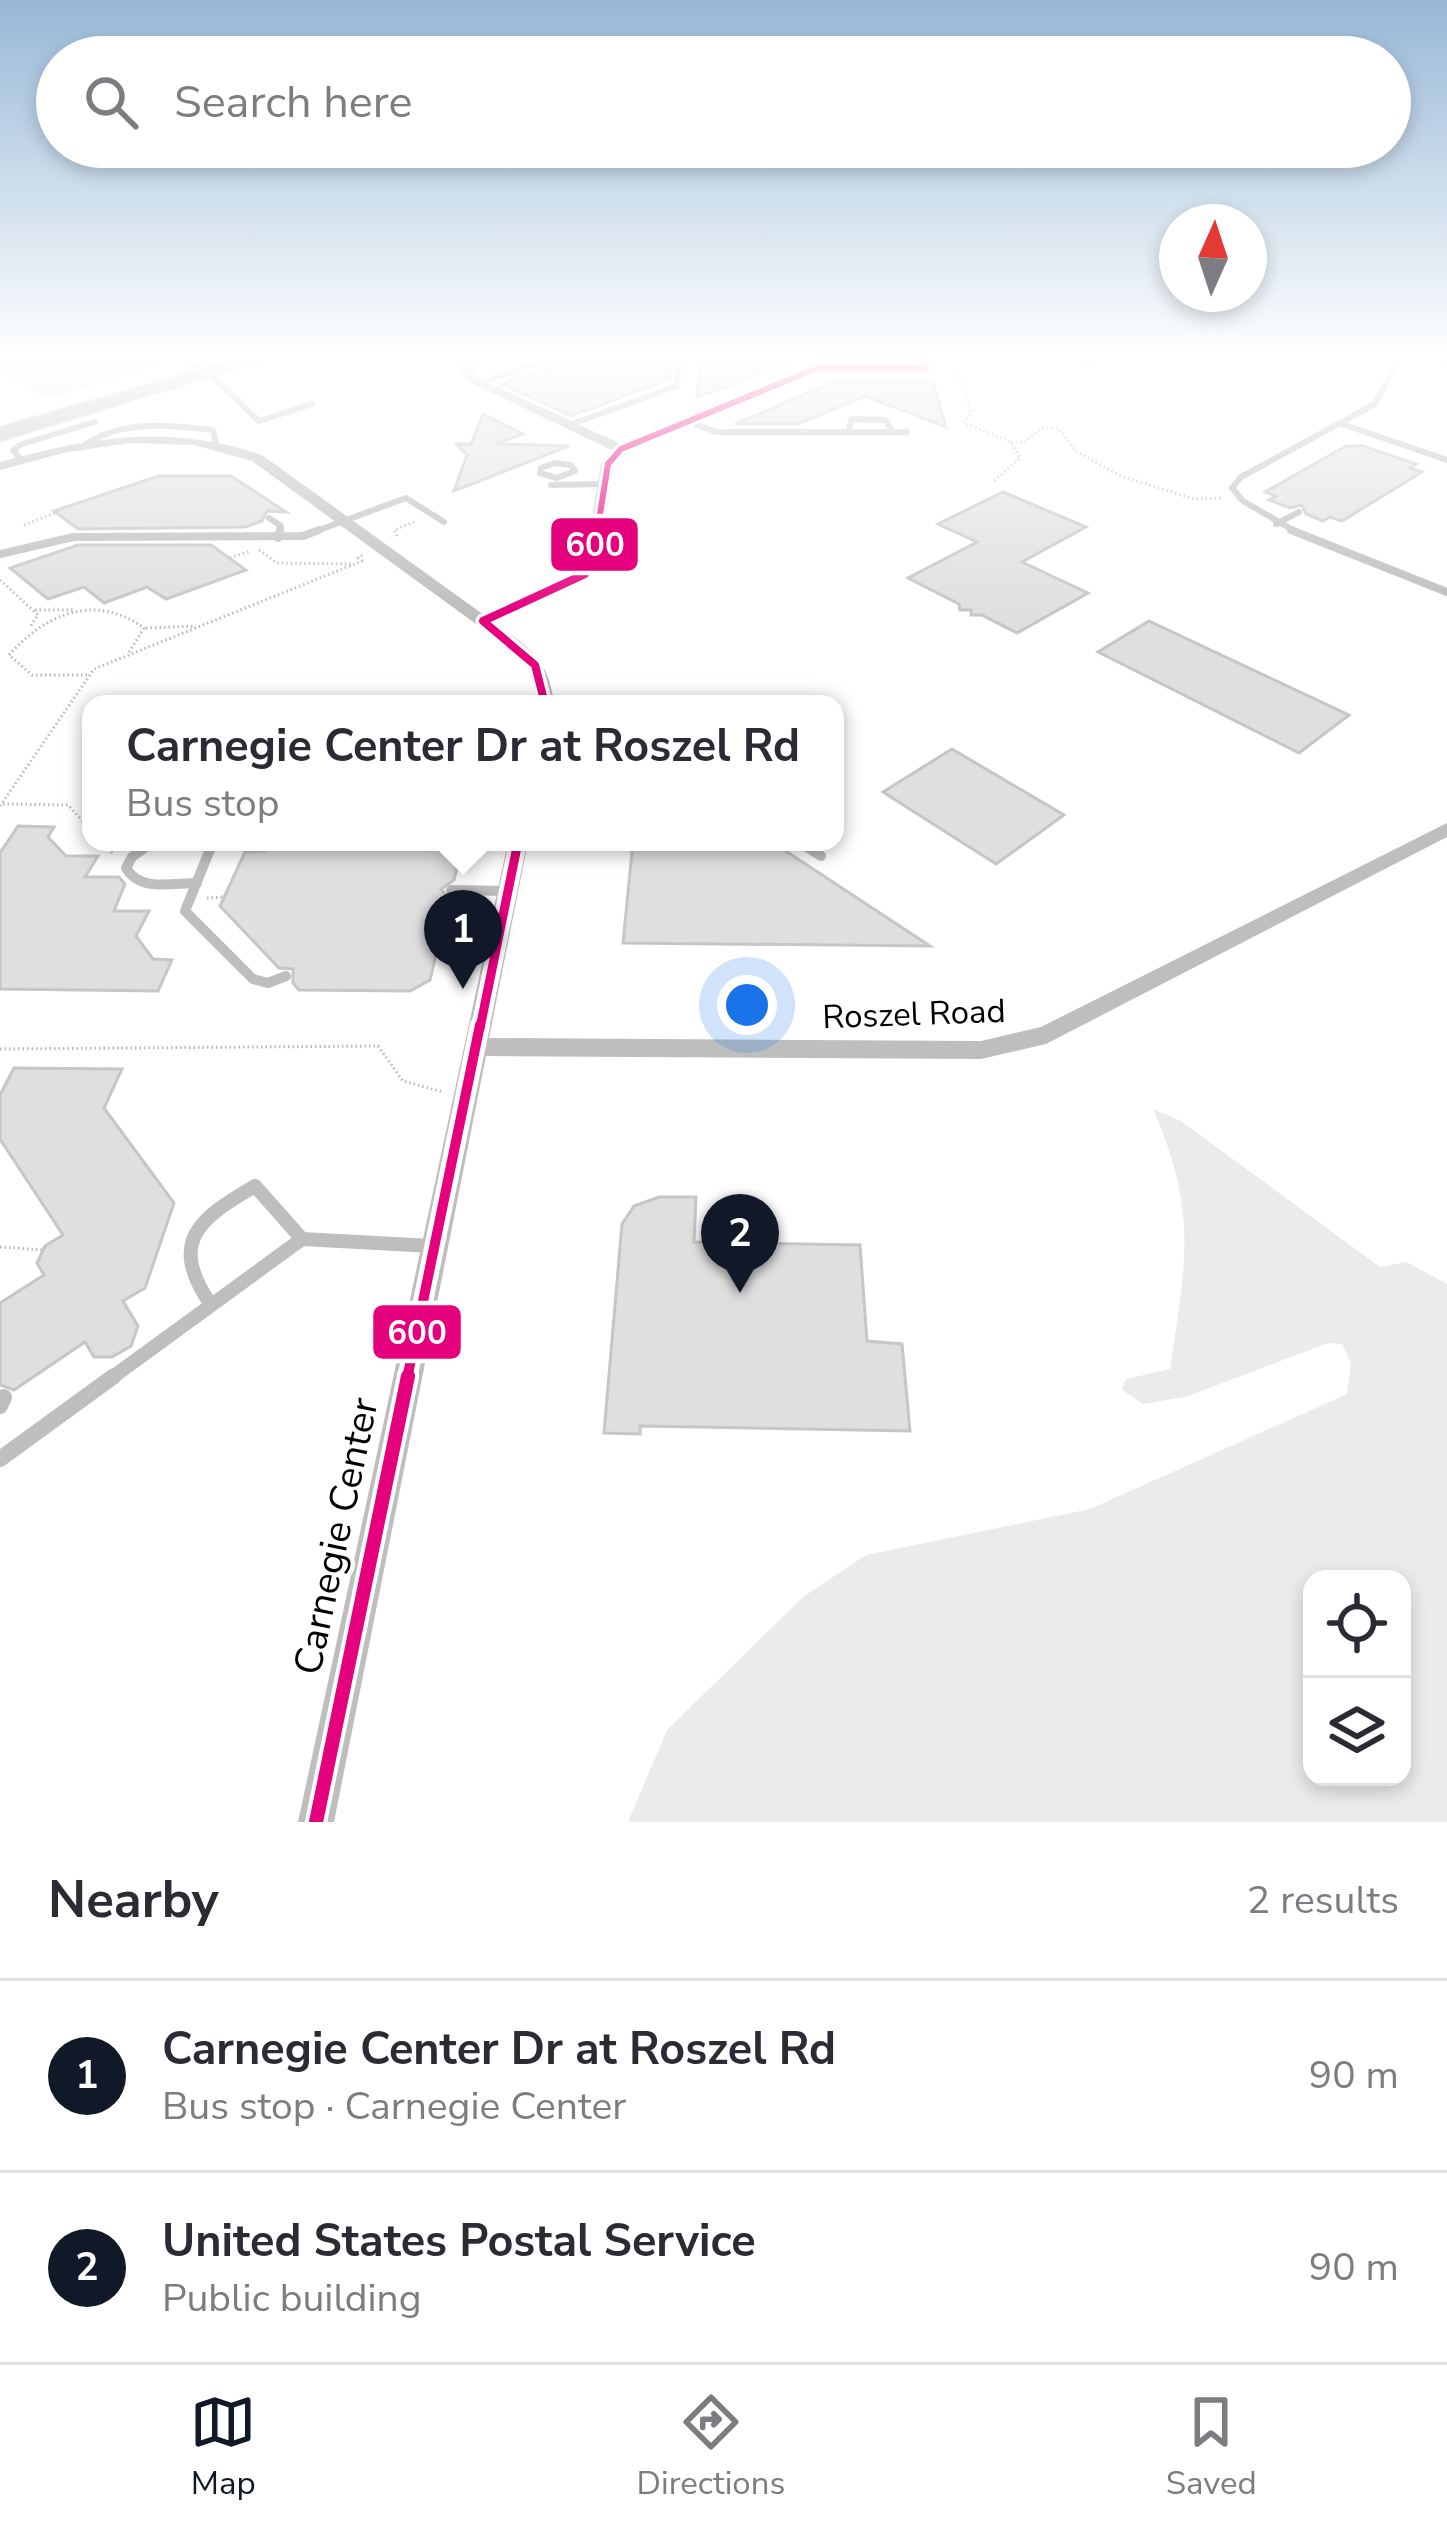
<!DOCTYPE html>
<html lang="en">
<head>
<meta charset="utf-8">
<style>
	body { margin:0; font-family:"Nunito Sans",sans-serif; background:#f2f2f3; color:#2b2b33 }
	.controls { position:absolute; right:36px; bottom:36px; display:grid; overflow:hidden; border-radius:24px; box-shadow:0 6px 18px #0003 }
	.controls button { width:108px; height:108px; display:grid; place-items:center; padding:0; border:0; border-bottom:3px solid #e1e1e2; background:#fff; color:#2b2b33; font:60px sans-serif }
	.compass { position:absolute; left:1159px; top:204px; width:108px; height:108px; border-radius:50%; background:#fff; box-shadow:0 6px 18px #0003; rotate:3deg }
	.you { position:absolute; left:747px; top:1005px; width:42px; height:42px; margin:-30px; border:9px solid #fff; border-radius:50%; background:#1a73e8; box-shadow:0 0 0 18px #1a73e833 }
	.badge { display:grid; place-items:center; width:78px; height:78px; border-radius:50%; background:#111827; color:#fff; font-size:39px; font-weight:700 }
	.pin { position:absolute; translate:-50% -99px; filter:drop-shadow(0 3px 6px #0008) }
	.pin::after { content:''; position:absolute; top:63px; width:42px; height:36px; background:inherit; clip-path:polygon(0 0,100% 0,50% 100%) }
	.popup { position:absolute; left:82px; top:695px; width:762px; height:156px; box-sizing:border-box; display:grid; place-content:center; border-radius:24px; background:#fff; filter:drop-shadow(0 3px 9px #0005); font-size:39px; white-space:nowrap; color:#7c7c81 }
	.popup b { font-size:45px; color:#2b2b33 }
	.popup::after { content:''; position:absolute; left:50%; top:100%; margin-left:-24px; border:24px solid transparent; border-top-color:#fff }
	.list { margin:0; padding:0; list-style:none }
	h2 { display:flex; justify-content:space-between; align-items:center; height:156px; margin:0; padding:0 48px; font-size:51px }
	h2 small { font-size:39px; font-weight:400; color:#7c7c81 }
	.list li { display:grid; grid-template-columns:78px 1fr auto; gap:36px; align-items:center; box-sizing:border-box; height:192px; padding:0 48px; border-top:3px solid #e1e1e2 }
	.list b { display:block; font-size:45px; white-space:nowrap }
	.list p { margin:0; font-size:39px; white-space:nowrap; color:#7c7c81 }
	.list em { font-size:39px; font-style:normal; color:#7c7c81 }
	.icon { flex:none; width:66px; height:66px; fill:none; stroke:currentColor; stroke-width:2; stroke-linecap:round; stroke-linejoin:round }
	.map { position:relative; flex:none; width:1447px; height:1822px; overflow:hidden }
	.search { position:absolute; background:#fff; box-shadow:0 6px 18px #0003; left:36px; right:36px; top:36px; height:132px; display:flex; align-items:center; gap:30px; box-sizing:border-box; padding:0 42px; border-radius:66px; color:#7c7c81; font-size:45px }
	.sheet { height:540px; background:#fff }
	nav { display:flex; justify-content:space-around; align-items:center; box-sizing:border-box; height:168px; border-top:3px solid #e1e1e2; background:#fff; font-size:33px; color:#7c7c81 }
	nav a { display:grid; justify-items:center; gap:6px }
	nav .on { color:#111827 }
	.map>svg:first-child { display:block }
</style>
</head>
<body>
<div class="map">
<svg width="1447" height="1822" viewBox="0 0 1447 1822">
	<rect width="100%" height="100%" fill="#fff"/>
	<g fill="#ebebeb" fill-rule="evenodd">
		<polygon points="0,359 159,359 167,364 47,399 0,371"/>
		<path d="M 1153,1109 L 1181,1121 L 1380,1267 L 1406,1262 L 1447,1284 L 1447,1822 L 628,1822 L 667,1730 L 803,1597 L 866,1555 L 1090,1509 L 1347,1394 L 1351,1363 L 1342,1344 L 1328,1343 L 1185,1397 L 1143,1404 L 1122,1390 L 1126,1379 L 1170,1369 C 1186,1260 1198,1213 1153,1109 ZM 1312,1579 L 1402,1579 L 1402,1777 L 1312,1777 Z"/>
	</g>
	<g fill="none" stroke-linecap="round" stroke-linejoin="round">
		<polyline stroke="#bebebe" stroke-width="3" points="1436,359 1447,368"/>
	</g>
	<g fill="#dfdfdf" stroke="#c6c6c6" stroke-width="3">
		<polygon points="560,359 614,359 630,365 652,359 671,367 670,379 571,416 501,384 555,366"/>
		<polygon points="736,359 794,359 795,361 697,397 700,363"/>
		<polygon points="833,382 933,382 946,427 865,396 798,424 735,424"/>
		<polygon points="483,414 523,434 495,444 569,446 454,491 467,455 456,444 471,444"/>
		<polygon points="1346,446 1363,446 1416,464 1410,468 1422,472 1342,521 1330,517 1323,521 1306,514 1302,505 1290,508 1269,500 1276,496 1265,492"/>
		<polygon points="159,476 231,476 286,512 267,511 262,521 245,527 78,529 54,511"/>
		<polygon points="1003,492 1086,527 1022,562 1088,593 1017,633 982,615 971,615 971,610 960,610 959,604 908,578 977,542 938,524"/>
		<polygon points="78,545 211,545 246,570 166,599 147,587 104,603 84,587 48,599 10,568"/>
		<polygon points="1149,621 1349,715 1299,753 1098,652"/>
		<polygon points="952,749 1064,815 996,864 883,792"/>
		<polygon points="18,826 54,827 48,837 66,856 98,856 85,877 119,877 125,884 114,911 149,911 136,936 153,959 172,960 158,991 0,989 0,853"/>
		<polygon points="271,842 463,842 454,880 441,889 449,899 430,980 410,991 299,990 293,983 293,969 279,968 220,906 245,852 265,851"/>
		<polygon points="633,842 772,842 930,946 623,943"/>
		<polygon points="14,1068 122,1069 104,1108 174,1203 145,1288 123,1301 138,1326 131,1346 112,1357 94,1357 85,1342 14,1390 0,1385 0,1303 44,1275 37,1263 45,1246 63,1235 0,1139 0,1095"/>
		<polygon points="659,1197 696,1197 694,1242 860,1245 867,1341 902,1344 910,1431 640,1426 640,1434 604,1433 622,1224 634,1206"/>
	</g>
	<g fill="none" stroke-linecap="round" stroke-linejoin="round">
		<defs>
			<polygon id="highway" points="236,359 267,359 0,441 0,427"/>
		</defs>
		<use href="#highway" stroke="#dbdbdb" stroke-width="3"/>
		<g stroke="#b9b9b9" stroke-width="3" stroke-dasharray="1.5 3" stroke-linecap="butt">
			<polyline points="953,359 971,412 964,423 1011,442 1020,458 993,482"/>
			<polyline points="1011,442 1025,442 1042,428 1059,429 1077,452 1121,476 1194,499 1222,498"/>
			<polyline points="24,525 60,511"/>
			<polyline points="397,536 394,530 414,522"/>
			<polyline points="259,550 277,563 353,564"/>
			<polyline points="230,558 250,551"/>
			<polyline points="0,580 38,615 30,627"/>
			<polyline points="35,610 73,610"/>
			<polyline points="146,628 196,626"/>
			<path d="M 87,675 L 32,675 L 9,655 C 46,613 96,593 144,628 L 128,654"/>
			<polyline points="3,804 68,805 91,830"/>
			<polyline points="0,806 94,669 362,561 358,558 363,555"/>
			<polyline points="102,842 113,854"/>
			<polyline points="207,898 224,897"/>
			<polyline points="0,1049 378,1046 403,1081 443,1092"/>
			<polyline points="0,1247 43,1250"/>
		</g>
		<g stroke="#bebebe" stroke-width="6">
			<polyline points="183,359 197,367"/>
			<polyline points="1079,359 1094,359"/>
			<polyline points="209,373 259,421 312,404"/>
			<polyline points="479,383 553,359"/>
			<polyline points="687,421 716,432 907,432"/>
			<polyline points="1342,424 1447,460"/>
			<polyline points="569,425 677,386 679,359"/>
			<polyline points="849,432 851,419 886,420 892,432"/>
			<path d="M 85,445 C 122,419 170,425 213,430 L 216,444"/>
			<polyline points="21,460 13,450 22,444 95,422"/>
			<polygon points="555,463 571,465 575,471 557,478 540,473 541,468"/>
			<polyline points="551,485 605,484"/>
			<polyline points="269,518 281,526 279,533"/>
			<polyline points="1276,524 1299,512"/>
			<polyline points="311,533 406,498 444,522"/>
			<polyline points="1298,533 1243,501 1232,488 1241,477 1375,404 1399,359"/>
		</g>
		<g stroke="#bebebe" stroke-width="8">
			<polyline points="1291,530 1447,592"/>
			<polyline points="278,538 280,530"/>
			<polyline points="0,554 73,537 303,536 319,530"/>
		</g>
		<g stroke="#bebebe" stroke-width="10">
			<path d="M 153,842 L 132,857 L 126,868 C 140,892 172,883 197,883"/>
			<polyline points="213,842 185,911 253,979 268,983 286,976"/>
			<polyline points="241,842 261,842"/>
			<polyline points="799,842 821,856"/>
			<polyline points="451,890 508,891"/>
		</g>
		<g stroke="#bebebe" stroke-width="14">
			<path d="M 211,1305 C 168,1242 198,1219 255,1186 L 302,1239"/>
			<polyline points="110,1379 302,1239 432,1246"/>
		</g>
		<g stroke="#bebebe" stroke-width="16">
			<polyline points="0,1406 4,1397"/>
			<polyline points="0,1459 114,1376"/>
		</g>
		<g fill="#bebebe" fill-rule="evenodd">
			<path d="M 464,359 L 476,359 L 472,369 L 476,377 L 621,444 L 813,366 L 919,365 L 917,359 L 929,359 L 932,368 L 926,371 L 819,371 L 635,446 L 614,465 L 599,561 L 590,577 L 494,622 C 527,646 550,660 554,704 L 536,704 L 535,680 L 520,656 L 252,461 L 194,445 L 129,443 L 63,453 L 0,470 L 0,462 C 92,437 170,423 262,455 L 484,615 L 579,571 L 585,561 L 601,464 L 614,451 L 467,381 L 460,369 Z"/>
			<polygon points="1447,823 1447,837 1046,1044 981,1059 486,1056 334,1822 298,1822 508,842 528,842 489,1038 981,1041 1041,1027"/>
		</g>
		<use href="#highway" fill="#bebebe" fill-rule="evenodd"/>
		<defs>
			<polyline id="bus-1-far4" points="597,533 608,464 621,449 817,368 926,368 923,359"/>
			<polyline id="bus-1-far3" points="545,704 535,665 483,621 585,574 597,530"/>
			<polyline id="bus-1-far2" points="480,1028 518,842"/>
			<polyline id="bus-1-far1" points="407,1379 480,1025"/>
			<polyline id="bus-1" points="316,1822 408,1376"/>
		</defs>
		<use href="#bus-1-far4" stroke="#fff" stroke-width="12"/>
		<use href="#bus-1-far3" stroke="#fff" stroke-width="15"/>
		<use href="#bus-1-far2" stroke="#fff" stroke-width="18"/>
		<use href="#bus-1-far1" stroke="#fff" stroke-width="20"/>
		<use href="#bus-1" stroke="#fff" stroke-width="22"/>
		<use href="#bus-1-far4" stroke="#e5007d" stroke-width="6"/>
		<use href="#bus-1-far3" stroke="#e5007d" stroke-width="8"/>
		<use href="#bus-1-far2" stroke="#e5007d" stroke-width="9"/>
		<use href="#bus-1-far1" stroke="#e5007d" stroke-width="10"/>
		<use href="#bus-1" stroke="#e5007d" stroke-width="14"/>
	</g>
	<linearGradient id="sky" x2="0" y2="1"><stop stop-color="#97b8d7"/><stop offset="0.58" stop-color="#fff"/><stop offset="1" stop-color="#fff" stop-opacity="0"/></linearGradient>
	<rect width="1447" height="614" fill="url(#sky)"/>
	<g text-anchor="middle" stroke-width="9" stroke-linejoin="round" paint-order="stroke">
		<g font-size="33" fill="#000" stroke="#fff">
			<text transform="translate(914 1013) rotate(-2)" y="12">Roszel Road</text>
		</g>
		<g font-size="39" fill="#000" stroke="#fff">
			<text transform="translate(335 1536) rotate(-78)" y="14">Carnegie Center</text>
		</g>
	</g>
	<g stroke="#fff" stroke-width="4.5">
		<rect x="549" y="516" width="91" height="57" rx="12" fill="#e5007d"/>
		<rect x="371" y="1303" width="92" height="58" rx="12" fill="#e5007d"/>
	</g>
	<g font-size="33" text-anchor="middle" font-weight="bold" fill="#fff">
		<text x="595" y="556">600</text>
		<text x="417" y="1344">600</text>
	</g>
</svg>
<div class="controls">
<button><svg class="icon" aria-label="locate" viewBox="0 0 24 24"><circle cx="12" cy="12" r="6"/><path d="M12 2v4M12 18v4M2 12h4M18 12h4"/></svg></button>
<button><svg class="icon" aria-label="layers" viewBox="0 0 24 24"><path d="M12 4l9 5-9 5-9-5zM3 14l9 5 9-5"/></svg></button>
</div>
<svg class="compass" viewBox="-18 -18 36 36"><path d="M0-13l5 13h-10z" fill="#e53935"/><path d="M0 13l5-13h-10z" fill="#7c7c81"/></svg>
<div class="you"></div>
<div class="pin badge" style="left:463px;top:989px">1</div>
<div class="popup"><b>Carnegie Center Dr at Roszel Rd</b>Bus stop</div>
<div class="pin badge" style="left:740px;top:1293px">2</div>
<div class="search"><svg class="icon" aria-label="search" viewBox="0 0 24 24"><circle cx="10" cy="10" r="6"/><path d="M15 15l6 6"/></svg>Search here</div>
</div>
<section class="sheet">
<h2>Nearby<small>2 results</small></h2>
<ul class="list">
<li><span class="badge">1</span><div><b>Carnegie Center Dr at Roszel Rd</b><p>Bus stop · Carnegie Center</p></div><em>90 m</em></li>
<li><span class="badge">2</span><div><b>United States Postal Service</b><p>Public building</p></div><em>90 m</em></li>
</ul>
</section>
<nav>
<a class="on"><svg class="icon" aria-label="map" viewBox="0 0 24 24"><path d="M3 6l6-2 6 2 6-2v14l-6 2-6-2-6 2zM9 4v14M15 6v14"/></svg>Map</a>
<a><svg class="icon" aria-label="directions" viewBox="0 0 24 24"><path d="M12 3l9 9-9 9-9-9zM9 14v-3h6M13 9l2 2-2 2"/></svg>Directions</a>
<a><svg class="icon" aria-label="saved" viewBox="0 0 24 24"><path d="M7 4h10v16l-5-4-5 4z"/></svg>Saved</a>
</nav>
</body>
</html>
